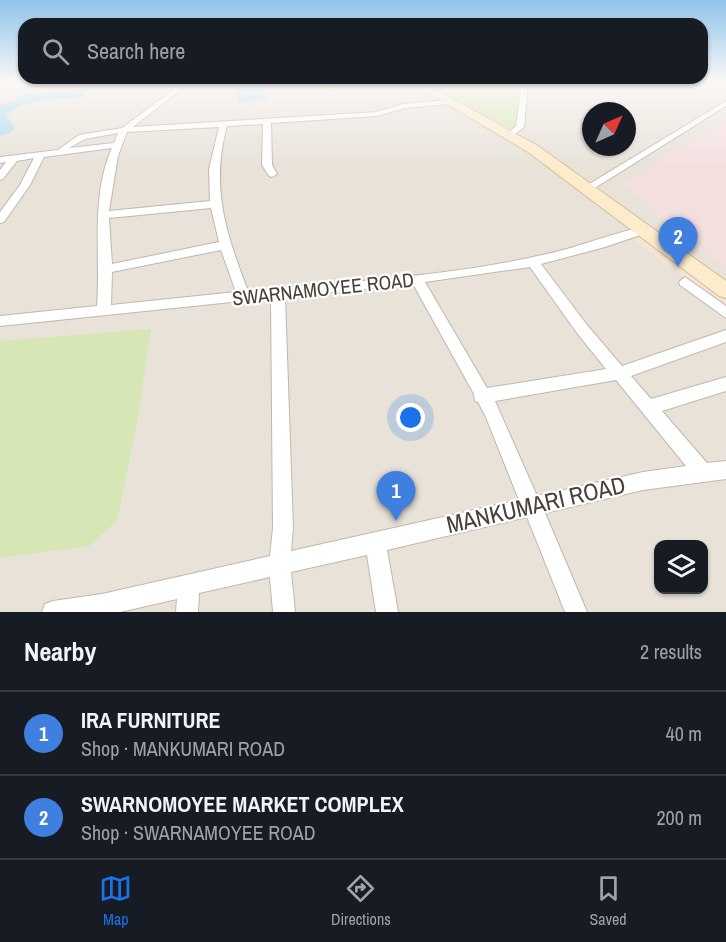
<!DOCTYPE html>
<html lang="en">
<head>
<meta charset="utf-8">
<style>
	body { margin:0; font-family:"Archivo Narrow",sans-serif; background:#20242c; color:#f1f3f6 }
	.controls { position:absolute; right:18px; bottom:18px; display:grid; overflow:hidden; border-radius:12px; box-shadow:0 2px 4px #0004 }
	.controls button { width:54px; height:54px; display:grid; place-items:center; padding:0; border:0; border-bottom:2px solid #363941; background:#171b24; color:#f1f3f6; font:30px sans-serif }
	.compass { position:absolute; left:582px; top:102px; width:54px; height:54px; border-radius:50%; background:#171b24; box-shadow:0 2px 4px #0004; rotate:45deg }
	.you { position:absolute; left:411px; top:418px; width:21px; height:21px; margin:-15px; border:4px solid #fff; border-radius:50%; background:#1a73e8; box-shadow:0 0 0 9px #1a73e833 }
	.badge { display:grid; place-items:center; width:39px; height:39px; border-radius:50%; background:#1a73e8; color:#fff; font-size:20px; font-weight:700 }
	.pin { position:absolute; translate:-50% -50px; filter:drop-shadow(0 2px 3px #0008) }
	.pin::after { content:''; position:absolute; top:32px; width:21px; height:18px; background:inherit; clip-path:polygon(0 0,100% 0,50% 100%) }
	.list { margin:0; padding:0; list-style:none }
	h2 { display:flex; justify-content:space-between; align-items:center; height:78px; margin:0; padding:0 24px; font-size:26px }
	h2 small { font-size:20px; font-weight:400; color:#9ea1a6 }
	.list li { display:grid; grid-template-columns:39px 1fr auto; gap:18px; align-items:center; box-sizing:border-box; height:84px; padding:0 24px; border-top:2px solid #363941 }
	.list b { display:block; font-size:22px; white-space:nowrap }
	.list p { margin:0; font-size:20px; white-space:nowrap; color:#9ea1a6 }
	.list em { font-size:20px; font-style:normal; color:#9ea1a6 }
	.icon { flex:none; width:33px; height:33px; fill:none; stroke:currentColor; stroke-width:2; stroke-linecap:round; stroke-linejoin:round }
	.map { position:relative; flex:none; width:726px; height:612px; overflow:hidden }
	.search { position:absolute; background:#171b24; box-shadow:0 2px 4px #0004; left:18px; right:18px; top:18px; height:66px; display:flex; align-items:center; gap:15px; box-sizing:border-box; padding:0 21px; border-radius:18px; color:#9ea1a6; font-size:22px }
	.sheet { height:246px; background:#171b24 }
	nav { display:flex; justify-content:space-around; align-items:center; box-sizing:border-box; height:84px; border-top:2px solid #363941; background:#171b24; font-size:16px; color:#9ea1a6 }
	nav a { display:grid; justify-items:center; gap:3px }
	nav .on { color:#1a73e8 }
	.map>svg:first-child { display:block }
</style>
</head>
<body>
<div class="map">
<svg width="726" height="612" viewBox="0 0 726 612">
	<rect width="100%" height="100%" fill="#f5f0ea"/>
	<path fill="#e8e2d9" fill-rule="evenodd" d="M 0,81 L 726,81 L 726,612 L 0,612 ZM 591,111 L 627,111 L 627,147 L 591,147 ZM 658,544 L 704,544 L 704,590 L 658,590 Z"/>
	<polygon fill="#f5e5d7" points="645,237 726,295 726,309 633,239"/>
	<polygon fill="#f4dfdf" points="726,118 726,267 687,240 622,184"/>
	<g fill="#d6e7b5">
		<polygon points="307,81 390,81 320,94"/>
		<polygon points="413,81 522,81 514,129 431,92"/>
		<polygon points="151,329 138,417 117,521 89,546 0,558 0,341"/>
	</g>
	<g fill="#a9daef">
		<polygon points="260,84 268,98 240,103 233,87"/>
		<path d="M 89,89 L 84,97 C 59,100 23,97 6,116 L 15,127 L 10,133 L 0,136 L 0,105 L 13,102 L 22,95 Z"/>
	</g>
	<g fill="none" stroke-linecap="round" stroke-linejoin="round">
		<defs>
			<g id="street">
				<path d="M 185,81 L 192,81 L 133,127 L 376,112 L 404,104 L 449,100 L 453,102 L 449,104 L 405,108 L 377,116 L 271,123 L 272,165 L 277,174 L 272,177 L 269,176 L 262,165 L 263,124 L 227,126 C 210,188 226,233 248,291 C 354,281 463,276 567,249 C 581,245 637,226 646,227 L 646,233 L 605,247 L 541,264 L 587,325 L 622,366 L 726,330 L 726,342 L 631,376 L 651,399 L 726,377 L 726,391 L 662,411 L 707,463 L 726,461 L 726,479 L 643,490 L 545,513 L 587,612 L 565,612 L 527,517 L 387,550 L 398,612 L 376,612 L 367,555 L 291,572 L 295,612 L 273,612 L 270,577 L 199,593 L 198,612 L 176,612 L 177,599 L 120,612 L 42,612 L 45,604 L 53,601 L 102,594 L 270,556 L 273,528 L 271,298 L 0,326 L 0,316 L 97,306 C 101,254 90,197 112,148 L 44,157 L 30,185 L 4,222 L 0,223 L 0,212 L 20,185 L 34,158 L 17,161 L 3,179 L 0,180 L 0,170 L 6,162 L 0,163 L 0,157 L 58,150 L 79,135 L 122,128 ZM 219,127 L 209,169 L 210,201 L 109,211 L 118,156 L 127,132 ZM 118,133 L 114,143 L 69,148 L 85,139 ZM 211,208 L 219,242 L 112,264 L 109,218 ZM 221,250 L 236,292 L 111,305 L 112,272 ZM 530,267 L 577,333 L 606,369 L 487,388 L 425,282 ZM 413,284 L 474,394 L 475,401 L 478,402 L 485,415 L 519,500 L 291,551 L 293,528 L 285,297 ZM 616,380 L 686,466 L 643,472 L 537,496 L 495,401 Z"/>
				<polygon points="522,81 528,81 524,127 510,138 506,135 516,126"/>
				<polygon points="726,101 726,106 590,191 586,192 581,189"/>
				<polygon points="685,277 726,306 726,318 680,285 679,282"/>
			</g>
			<polygon id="secondary" points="408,81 420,81 538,146 726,281 726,298 719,296 528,152"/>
		</defs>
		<use href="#street" stroke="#c0b7ad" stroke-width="2"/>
		<use href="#secondary" stroke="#d3be9b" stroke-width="2"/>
		<use href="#street" fill="#fff" fill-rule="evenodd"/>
		<use href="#secondary" fill="#fdeccc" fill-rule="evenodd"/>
	</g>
	<linearGradient id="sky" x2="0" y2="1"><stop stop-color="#8fc3eb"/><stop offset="0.49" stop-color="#faf8f6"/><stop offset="1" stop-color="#faf8f6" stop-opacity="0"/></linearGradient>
	<rect width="726" height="166" fill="url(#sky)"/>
	<g text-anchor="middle" stroke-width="4.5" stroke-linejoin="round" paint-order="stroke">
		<g font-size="20" fill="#494038" stroke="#fff">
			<text transform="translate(323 289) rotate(-6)" y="7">SWARNAMOYEE ROAD</text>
		</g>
		<g font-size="24" fill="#494038" stroke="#fff">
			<text transform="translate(536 505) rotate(-13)" y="8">MANKUMARI ROAD</text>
		</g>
	</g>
</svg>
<div class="controls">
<button><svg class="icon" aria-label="layers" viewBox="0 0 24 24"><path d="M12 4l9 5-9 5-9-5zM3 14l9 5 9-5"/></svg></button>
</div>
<svg class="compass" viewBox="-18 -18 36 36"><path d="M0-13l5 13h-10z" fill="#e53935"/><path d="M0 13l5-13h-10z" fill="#9ea1a6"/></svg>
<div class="you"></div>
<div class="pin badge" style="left:396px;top:521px;background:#3f7fe0">1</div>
<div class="pin badge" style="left:678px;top:267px;background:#3f7fe0">2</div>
<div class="search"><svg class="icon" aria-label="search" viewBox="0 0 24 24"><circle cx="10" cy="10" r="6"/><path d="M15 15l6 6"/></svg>Search here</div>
</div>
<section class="sheet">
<h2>Nearby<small>2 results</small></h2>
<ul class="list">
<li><span class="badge" style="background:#3f7fe0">1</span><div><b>IRA FURNITURE</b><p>Shop · MANKUMARI ROAD</p></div><em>40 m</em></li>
<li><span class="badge" style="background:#3f7fe0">2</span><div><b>SWARNOMOYEE MARKET COMPLEX</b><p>Shop · SWARNAMOYEE ROAD</p></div><em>200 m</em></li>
</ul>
</section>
<nav>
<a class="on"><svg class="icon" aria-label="map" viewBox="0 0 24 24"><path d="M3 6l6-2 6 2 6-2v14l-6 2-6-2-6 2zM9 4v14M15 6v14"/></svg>Map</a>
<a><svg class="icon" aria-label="directions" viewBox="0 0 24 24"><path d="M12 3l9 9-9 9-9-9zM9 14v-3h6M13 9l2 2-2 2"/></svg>Directions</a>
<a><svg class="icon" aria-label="saved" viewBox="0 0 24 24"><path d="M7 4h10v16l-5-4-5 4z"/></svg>Saved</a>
</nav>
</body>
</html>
